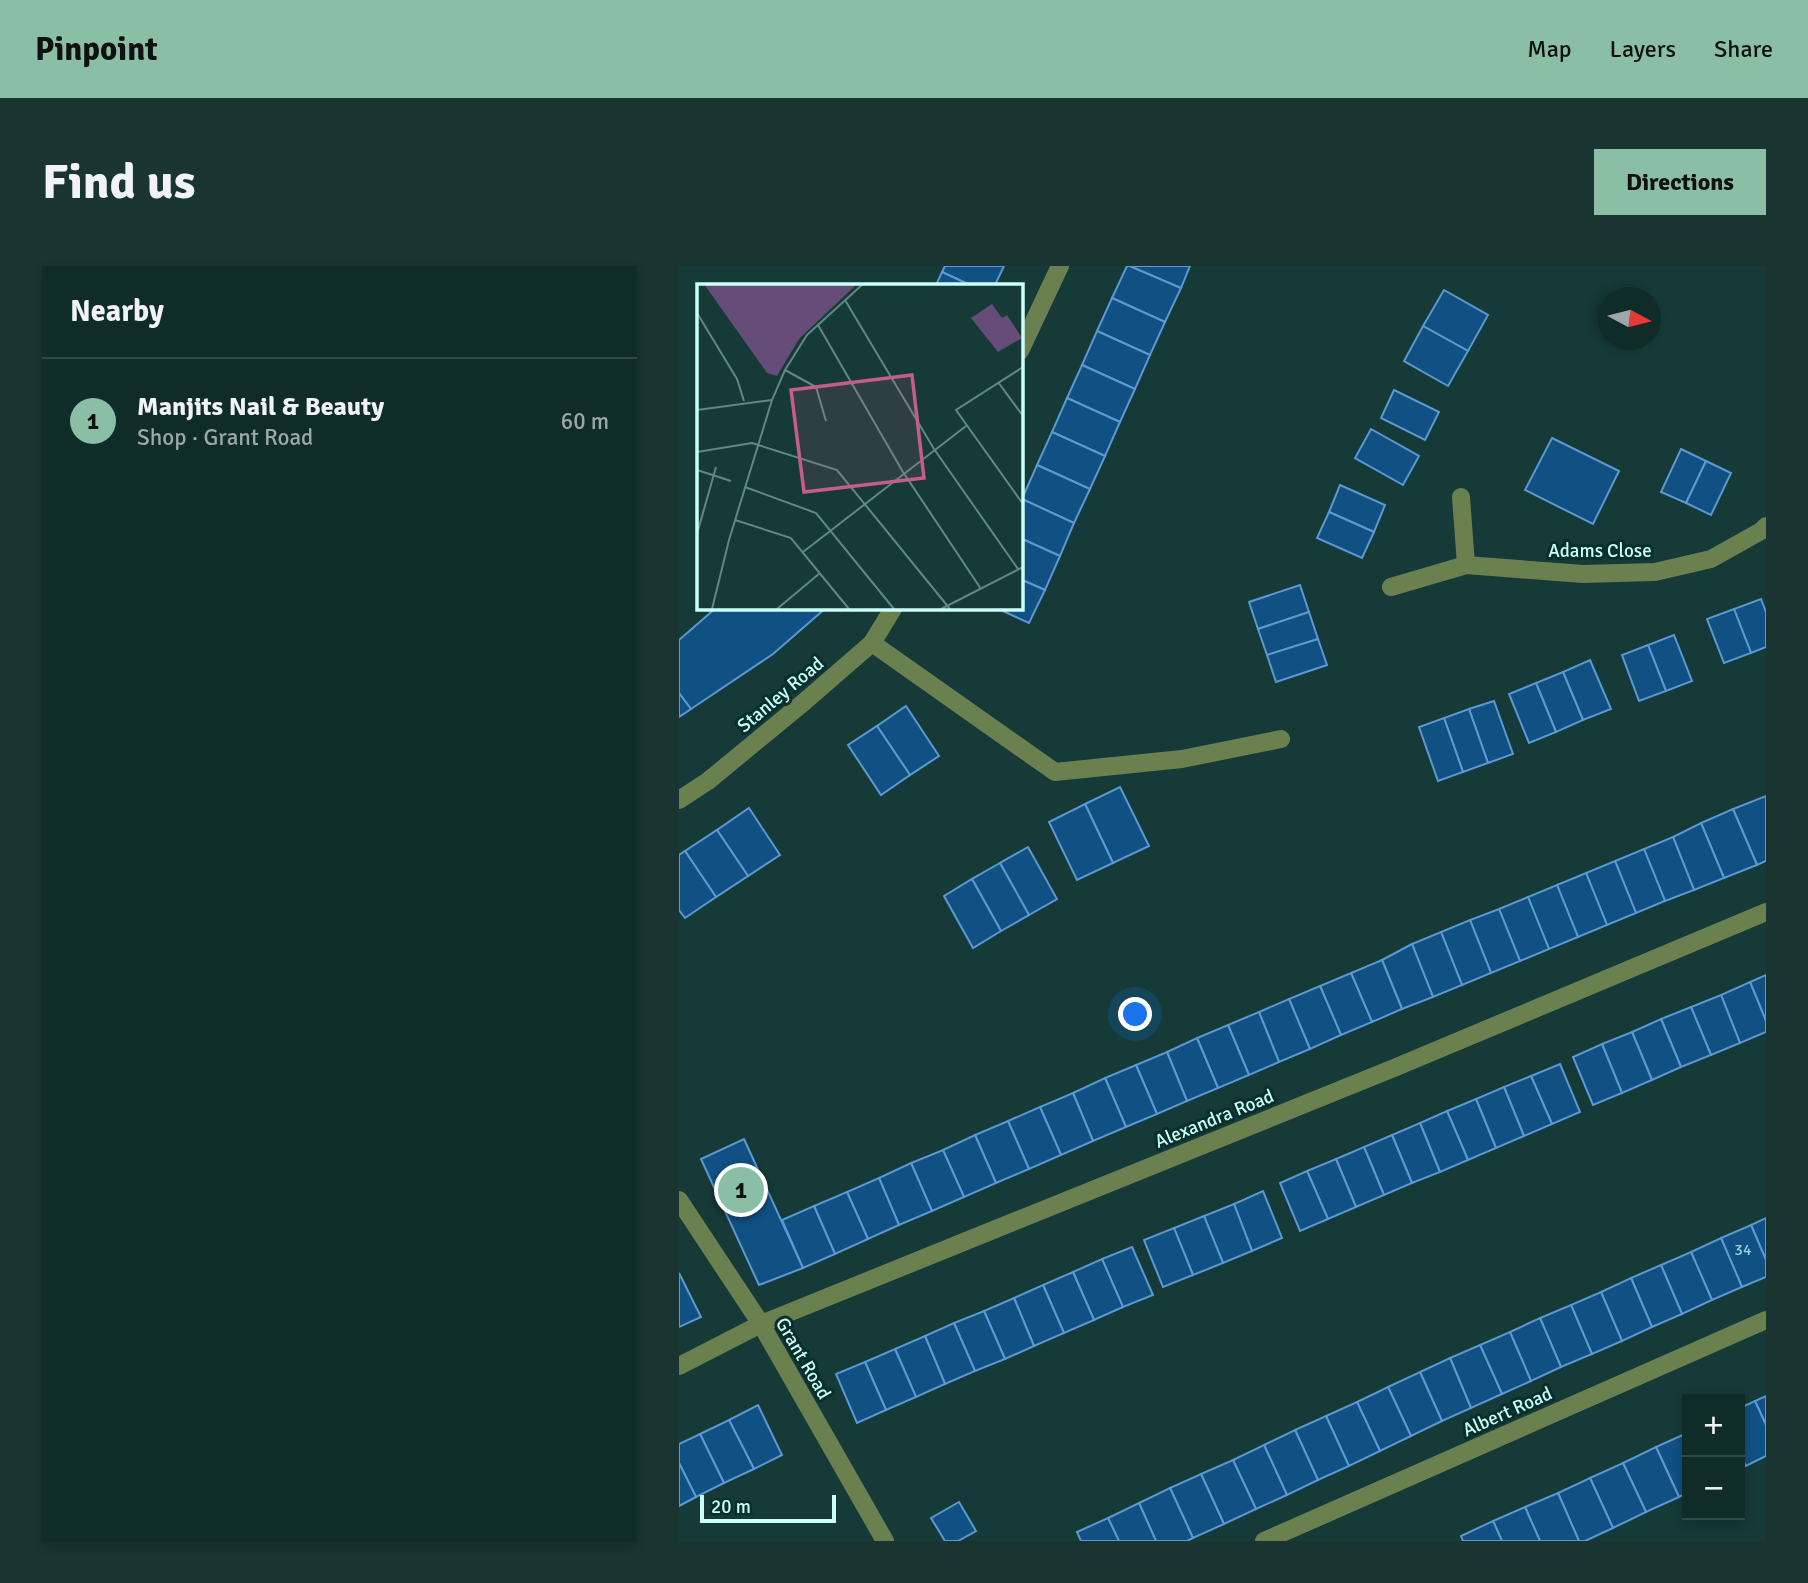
<!DOCTYPE html>
<html lang="en">
<head>
<meta charset="utf-8">
<style>
	body { margin:0; font-family:Signika,sans-serif; background:#193431; color:#f1f3f6 }
	.controls { position:absolute; right:21px; bottom:21px; display:grid; overflow:hidden; border-radius:0px; box-shadow:0 4px 10px #0003 }
	.controls button { width:63px; height:63px; display:grid; place-items:center; padding:0; border:0; border-bottom:2px solid #304846; background:#102c29; color:#f1f3f6; font:35px sans-serif }
	.compass { position:absolute; left:919px; top:21px; width:63px; height:63px; border-radius:50%; background:#102c29; box-shadow:0 4px 10px #0003; rotate:97deg }
	.scale { position:absolute; left:21px; bottom:18px; width:136px; box-sizing:border-box; padding-left:7px; border:4px solid #cbfff9; border-top:0; font-size:19px; line-height:24px; white-space:nowrap; color:#cbfff9; -webkit-text-stroke:5px #092f2d; paint-order:stroke }
	.you { position:absolute; left:457px; top:749px; width:24px; height:24px; margin:-18px; border:5px solid #fff; border-radius:50%; background:#1a73e8; box-shadow:0 0 0 10px #1a73e833 }
	.badge { display:grid; place-items:center; width:46px; height:46px; border-radius:50%; background:#8abfa5; color:#111; font-size:23px; font-weight:700 }
	.pin { position:absolute; translate:-50% -50%; border:4px solid #fff; box-shadow:0 2px 7px #0006 }
	.list { margin:0; padding:0; list-style:none }
	h2 { display:flex; justify-content:space-between; align-items:center; height:91px; margin:0; padding:0 28px; font-size:30px }
	h2 small { font-size:23px; font-weight:400; color:#9ca7a8 }
	.list li { display:grid; grid-template-columns:46px 1fr auto; gap:21px; align-items:center; box-sizing:border-box; height:126px; padding:0 28px; border-top:2px solid #304846 }
	.list b { display:block; font-size:26px; white-space:nowrap }
	.list p { margin:0; font-size:23px; white-space:nowrap; color:#9ca7a8 }
	.list em { font-size:23px; font-style:normal; color:#9ca7a8 }
	.map { position:relative; flex:none; width:1087px; height:1275px; overflow:hidden; border-radius:0px }
	header { display:flex; align-items:center; gap:42px; box-sizing:border-box; height:98px; padding:0 35px; background:#8abfa5; color:#111 }
	header strong { font-size:33px }
	nav { display:flex; gap:38px; margin-inline-start:auto; font-size:24px }
	.intro { display:flex; align-items:center; justify-content:space-between; box-sizing:border-box; height:168px; padding:0 42px }
	h1 { margin:0; font-size:49px }
	.button { padding:18px 32px; border-radius:0px; background:#8abfa5; color:#111; font-size:24px; font-weight:700 }
	main { display:flex; gap:42px; padding:0 42px }
	aside { flex:1; background:#102c29; border-radius:0px; box-shadow:0 4px 10px #0003 }
	.map>svg:first-child { display:block }
</style>
</head>
<body>
<header>
<strong>Pinpoint</strong>
<nav><a>Map</a><a>Layers</a><a>Share</a></nav>
</header>
<div class="intro"><h1>Find us</h1><a class="button">Directions</a></div>
<main>
<aside>
<h2>Nearby<small></small></h2>
<ul class="list">
<li><span class="badge">1</span><div><b>Manjits Nail &amp; Beauty</b><p>Shop · Grant Road</p></div><em>60 m</em></li>
</ul>
</aside>
<div class="map">
<svg width="1087" height="1275" viewBox="0 0 1087 1275">
	<rect width="100%" height="100%" fill="#153a37"/>
	<g fill="#105083" stroke="#5c98d1" stroke-width="2">
		<polygon points="266,0 325,0 316,19 291,19 263,6"/>
		<polygon points="448,0 451,0 502,22 486,56 433,32"/>
		<polygon points="451,0 511,0 502,22"/>
		<polygon points="263,6 291,19 257,19"/>
		<polygon points="765,24 809,49 789,85 744,60"/>
		<polygon points="433,32 486,56 471,89 418,65"/>
		<polygon points="744,60 789,85 769,120 725,95"/>
		<polygon points="418,65 471,89 456,123 403,99"/>
		<polygon points="403,99 456,123 441,156 388,132"/>
		<polygon points="715,124 760,146 746,174 702,152"/>
		<polygon points="388,132 441,156 426,190 373,166"/>
		<polygon points="692,163 740,190 724,219 676,192"/>
		<polygon points="373,166 426,190 411,223 358,199"/>
		<polygon points="873,172 940,205 914,258 846,224"/>
		<polygon points="1002,183 1027,195 1007,237 982,226"/>
		<polygon points="1027,195 1052,207 1032,249 1007,237"/>
		<polygon points="358,199 411,223 395,257 343,233"/>
		<polygon points="661,219 706,239 695,266 650,246"/>
		<polygon points="343,233 395,257 381,290 341,272 341,237"/>
		<polygon points="650,246 695,266 683,292 638,272"/>
		<polygon points="341,272 381,290 366,324 341,313"/>
		<polygon points="341,313 366,324 350,357 315,341 341,341"/>
		<polygon points="621,319 630,346 579,363 570,336"/>
		<polygon points="1082,333 1087,346 1087,381 1072,387 1055,343"/>
		<polygon points="38,341 148,341 94,388 12,443 0,427 0,374"/>
		<polygon points="1055,343 1072,387 1045,397 1028,353"/>
		<polygon points="630,346 639,373 588,389 579,363"/>
		<polygon points="995,369 1013,415 987,425 969,379"/>
		<polygon points="639,373 648,399 597,416 588,389"/>
		<polygon points="969,379 987,425 960,435 943,389"/>
		<polygon points="911,394 932,443 904,454 884,406"/>
		<polygon points="884,406 904,454 877,466 857,417"/>
		<polygon points="857,417 877,466 850,477 830,428"/>
		<polygon points="0,427 12,443 0,451"/>
		<polygon points="815,435 834,488 809,497 790,443"/>
		<polygon points="227,440 260,490 231,509 198,460"/>
		<polygon points="790,443 809,497 784,506 765,452"/>
		<polygon points="765,452 784,506 759,515 740,461"/>
		<polygon points="198,460 231,509 202,529 169,479"/>
		<polygon points="441,521 470,580 434,597 406,538"/>
		<polygon points="1087,530 1087,595 1078,599 1054,543"/>
		<polygon points="406,538 434,597 398,614 370,556"/>
		<polygon points="70,542 101,589 69,610 38,564"/>
		<polygon points="1054,543 1078,599 1045,612 1022,557"/>
		<polygon points="1022,557 1045,612 1015,624 994,571"/>
		<polygon points="38,564 69,610 37,631 6,585"/>
		<polygon points="994,571 1015,624 986,635 965,583"/>
		<polygon points="349,581 378,633 350,649 321,597"/>
		<polygon points="965,583 986,635 957,647 936,595"/>
		<polygon points="6,585 37,631 6,652 0,644 0,589"/>
		<polygon points="936,595 957,647 928,659 907,607"/>
		<polygon points="321,597 350,649 322,665 293,613"/>
		<polygon points="907,607 928,659 899,671 878,619"/>
		<polygon points="293,613 322,665 294,682 265,630"/>
		<polygon points="878,619 899,671 870,683 849,631"/>
		<polygon points="849,631 870,683 841,695 820,643"/>
		<polygon points="820,643 841,695 812,707 791,654"/>
		<polygon points="791,654 812,707 783,719 762,666"/>
		<polygon points="762,666 783,719 754,731 733,678"/>
		<polygon points="733,678 754,731 723,743 703,694"/>
		<polygon points="703,694 723,743 693,756 672,707"/>
		<polygon points="672,707 693,756 662,769 641,720"/>
		<polygon points="1087,709 1087,755 1071,716"/>
		<polygon points="1071,716 1087,755 1087,766 1061,777 1042,729"/>
		<polygon points="641,720 662,769 631,783 610,733"/>
		<polygon points="1042,729 1061,777 1032,789 1012,741"/>
		<polygon points="610,733 631,783 600,796 580,746"/>
		<polygon points="1012,741 1032,789 1002,801 982,753"/>
		<polygon points="580,746 600,796 570,809 549,759"/>
		<polygon points="982,753 1002,801 973,814 953,766"/>
		<polygon points="549,759 570,809 539,822 518,772"/>
		<polygon points="953,766 973,814 943,827 923,778"/>
		<polygon points="518,772 539,822 508,835 488,786"/>
		<polygon points="923,778 943,827 914,839 894,791"/>
		<polygon points="488,786 508,835 478,848 457,799"/>
		<polygon points="881,798 901,846 873,858 852,810"/>
		<polygon points="457,799 478,848 447,861 426,812"/>
		<polygon points="852,810 873,858 845,870 825,821"/>
		<polygon points="426,812 447,861 414,875 394,827"/>
		<polygon points="825,821 845,870 817,882 797,833"/>
		<polygon points="394,827 414,875 382,889 361,841"/>
		<polygon points="797,833 817,882 789,894 768,845"/>
		<polygon points="361,841 382,889 350,903 329,855"/>
		<polygon points="768,845 789,894 761,906 741,857"/>
		<polygon points="329,855 350,903 317,917 296,869"/>
		<polygon points="741,857 761,906 733,917 713,869"/>
		<polygon points="296,869 317,917 285,931 264,884"/>
		<polygon points="713,869 733,917 705,929 685,881"/>
		<polygon points="65,873 124,1002 80,1019 22,893"/>
		<polygon points="685,881 705,929 677,941 657,893"/>
		<polygon points="264,884 285,931 253,945 232,897"/>
		<polygon points="657,893 677,941 649,953 628,905"/>
		<polygon points="232,897 253,945 220,959 200,912"/>
		<polygon points="628,905 649,953 621,965 601,917"/>
		<polygon points="200,912 220,959 189,973 168,926"/>
		<polygon points="584,925 603,972 573,985 555,938"/>
		<polygon points="168,926 189,973 156,988 135,940"/>
		<polygon points="555,938 573,985 544,997 525,950"/>
		<polygon points="135,940 156,988 124,1002 103,954"/>
		<polygon points="525,950 544,997 514,1009 495,962"/>
		<polygon points="1087,952 1087,994 1072,959"/>
		<polygon points="1072,959 1087,994 1087,1011 1063,1021 1042,972"/>
		<polygon points="495,962 514,1009 484,1021 465,974"/>
		<polygon points="1042,972 1063,1021 1033,1034 1012,986"/>
		<polygon points="453,981 474,1029 444,1041 423,993"/>
		<polygon points="1012,986 1033,1034 1003,1048 982,999"/>
		<polygon points="423,993 444,1041 415,1054 394,1006"/>
		<polygon points="982,999 1003,1048 973,1061 952,1012"/>
		<polygon points="394,1006 415,1054 385,1067 364,1019"/>
		<polygon points="0,1007 22,1051 0,1061"/>
		<polygon points="952,1012 973,1061 943,1075 922,1026"/>
		<polygon points="364,1019 385,1067 355,1080 335,1032"/>
		<polygon points="922,1026 943,1075 913,1088 892,1039"/>
		<polygon points="335,1032 355,1080 326,1093 305,1045"/>
		<polygon points="892,1039 913,1088 882,1101 861,1052"/>
		<polygon points="305,1045 326,1093 296,1105 275,1057"/>
		<polygon points="861,1052 882,1101 852,1115 831,1066"/>
		<polygon points="275,1057 296,1105 266,1118 246,1070"/>
		<polygon points="831,1066 852,1115 823,1128 801,1079"/>
		<polygon points="246,1070 266,1118 237,1131 216,1083"/>
		<polygon points="801,1079 823,1128 792,1142 771,1092"/>
		<polygon points="216,1083 237,1131 207,1144 186,1096"/>
		<polygon points="771,1092 792,1142 763,1155 741,1106"/>
		<polygon points="186,1096 207,1144 178,1157 157,1108"/>
		<polygon points="741,1106 763,1155 732,1170 709,1121"/>
		<polygon points="709,1121 732,1170 701,1185 678,1136"/>
		<polygon points="1087,1130 1087,1159 1076,1135"/>
		<polygon points="1076,1135 1087,1159 1087,1190 1067,1200 1061,1188 1061,1142"/>
		<polygon points="678,1136 701,1185 670,1200 647,1150"/>
		<polygon points="79,1139 103,1189 75,1203 50,1154"/>
		<polygon points="647,1150 670,1200 639,1214 616,1164"/>
		<polygon points="50,1154 75,1203 45,1217 21,1168"/>
		<polygon points="616,1164 639,1214 608,1229 585,1179"/>
		<polygon points="1008,1167 1008,1227 1000,1231 977,1181"/>
		<polygon points="21,1168 45,1217 17,1231 0,1197 0,1178"/>
		<polygon points="585,1179 608,1229 577,1243 554,1194"/>
		<polygon points="977,1181 1000,1231 967,1246 944,1197"/>
		<polygon points="554,1194 577,1243 545,1258 522,1208"/>
		<polygon points="0,1197 17,1231 0,1240"/>
		<polygon points="944,1197 967,1246 934,1262 911,1212"/>
		<polygon points="522,1208 545,1258 514,1272 491,1222"/>
		<polygon points="911,1212 934,1262 906,1275 900,1275 879,1227"/>
		<polygon points="491,1222 514,1272 508,1275 477,1275 460,1237"/>
		<polygon points="879,1227 900,1275 861,1275 846,1241"/>
		<polygon points="280,1236 297,1265 279,1275 266,1275 252,1252"/>
		<polygon points="460,1237 477,1275 440,1275 429,1252"/>
		<polygon points="846,1241 861,1275 823,1275 814,1255"/>
		<polygon points="429,1252 440,1275 402,1275 398,1266"/>
		<polygon points="814,1255 823,1275 784,1275 782,1270"/>
	</g>
	<g fill="none" stroke-linecap="round" stroke-linejoin="round">
		<g stroke="#6a804f" stroke-width="18">
			<polyline points="341,85 381,0"/>
			<polyline points="782,231 787,299"/>
			<polyline points="712,321 787,299 904,308 976,306 1032,293 1082,265 1087,260"/>
			<polyline points="193,377 376,506 503,493 602,473"/>
			<polyline points="0,534 29,515 125,436 193,377 215,341"/>
			<polyline points="0,934 82,1058 206,1275"/>
			<polyline points="0,1100 82,1058 715,802 1087,646"/>
			<polyline points="585,1275 1087,1054"/>
		</g>
	</g>
	<g text-anchor="middle" stroke-width="6" stroke-linejoin="round" paint-order="stroke">
		<g font-size="16" fill="#9cd3dc">
			<text x="1064" y="989">34</text>
		</g>
		<g font-size="19" fill="#cbfff9" stroke="#092f2d">
			<text x="921" y="291">Adams Close</text>
			<text transform="translate(101 428) rotate(-40)" y="7">Stanley Road</text>
			<text transform="translate(535 852) rotate(-22)" y="7">Alexandra Road</text>
			<text transform="translate(125 1092) rotate(60)" y="7">Grant Road</text>
			<text transform="translate(828 1145) rotate(-24)" y="7">Albert Road</text>
		</g>
	</g>
	<g transform="translate(18 18)">
		<rect width="326" height="326" fill="#153a37"/>
		<path d="M 7,0 L 160,0 L 102,55 L 80,92 L 70,89 ZM 295,20 L 305,34 L 310,31 L 325,54 L 301,68 L 274,34 Z" fill="#654c79"/>
		<path fill="none" stroke="#5e8985" stroke-width="2" d="M 148,16 L 237,165 L 321,285M 0,29 L 40,95 L 47,117M 121,41 L 206,188 L 284,305M 326,83 L 259,126 L 326,220M 88,86 L 119,103 L 129,137M 301,98 L 326,132M 0,126 L 75,116M 0,168 L 55,159 L 140,186 L 253,325M 0,186 L 34,197M 48,203 L 119,229 L 197,325M 38,236 L 94,254 L 152,325M 0,250 L 19,183M 106,268 L 269,142M 15,325 L 32,256 L 75,116 L 88,86 L 110,51 L 166,0M 80,325 L 123,289M 244,325 L 326,283"/>
		<path fill="#c55d8a" fill-opacity="0.15" stroke="#c55d8a" stroke-width="3.5" d="M 215,91 L 227,194 L 107,208 L 94,106 Z"/>
		<rect width="326" height="326" fill="none" stroke="#cbfff9" stroke-width="3.5"/>
	</g>
</svg>
<div class="controls">
<button>+</button>
<button>−</button>
</div>
<svg class="compass" viewBox="-18 -18 36 36"><path d="M0-13l5 13h-10z" fill="#e53935"/><path d="M0 13l5-13h-10z" fill="#9ca7a8"/></svg>
<div class="scale">20 m</div>
<div class="you"></div>
<div class="pin badge" style="left:62px;top:924px">1</div>
</div>
</main>
</body>
</html>
